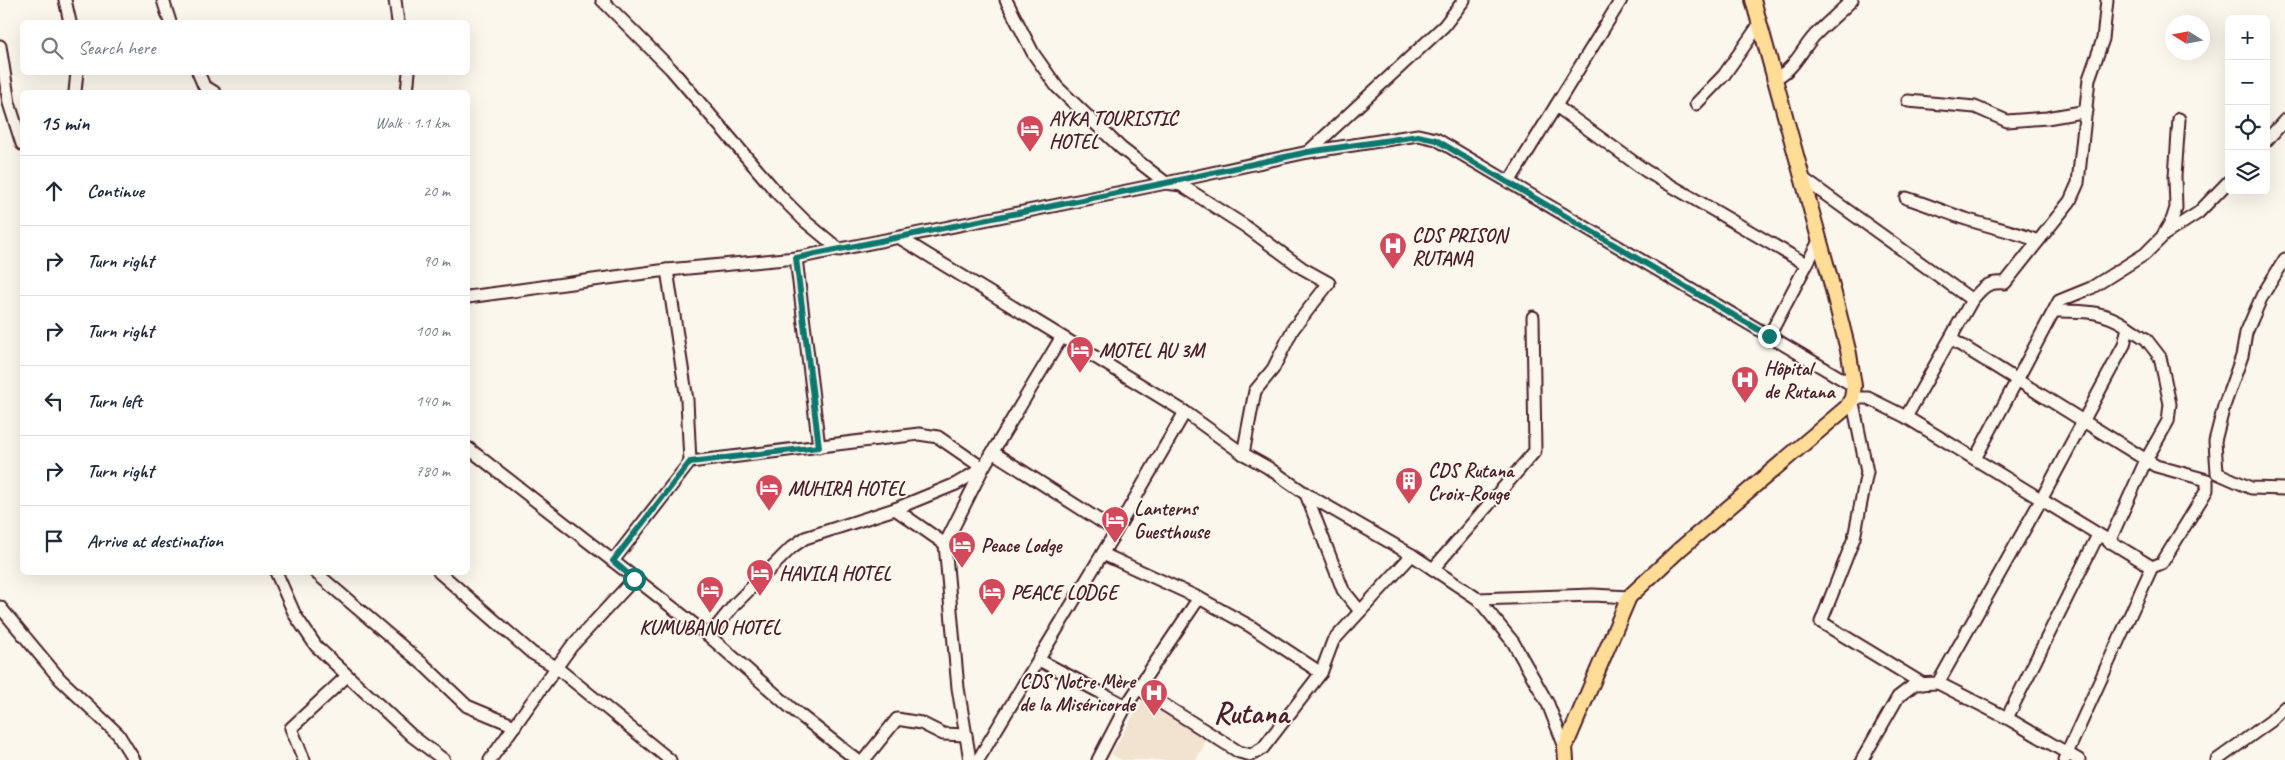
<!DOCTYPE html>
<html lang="en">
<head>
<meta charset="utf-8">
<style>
	body { margin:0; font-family:Caveat,sans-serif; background:#f6f6f7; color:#1f2937 }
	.controls { position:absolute; right:15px; top:15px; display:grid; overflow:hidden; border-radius:8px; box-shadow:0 5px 20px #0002 }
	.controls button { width:45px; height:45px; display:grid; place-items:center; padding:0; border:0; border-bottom:1px solid #e0e1e3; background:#fff; color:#1f2937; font:25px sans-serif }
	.compass { position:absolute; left:2165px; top:15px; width:45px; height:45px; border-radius:50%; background:#fff; box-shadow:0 5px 20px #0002; rotate:281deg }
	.stop { position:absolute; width:15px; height:15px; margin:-11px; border:4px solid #0f766e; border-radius:50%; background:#fff }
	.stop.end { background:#0f766e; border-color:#fff; box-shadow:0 1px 5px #0008 }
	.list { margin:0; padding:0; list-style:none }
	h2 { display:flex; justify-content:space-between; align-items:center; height:65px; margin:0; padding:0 20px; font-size:21px }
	h2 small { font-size:16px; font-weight:400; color:#747a83 }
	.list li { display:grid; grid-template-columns:32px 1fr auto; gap:15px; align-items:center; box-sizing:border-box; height:70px; padding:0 20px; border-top:1px solid #e0e1e3 }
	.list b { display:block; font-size:19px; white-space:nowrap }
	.list em { font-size:16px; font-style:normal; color:#747a83 }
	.icon { flex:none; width:28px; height:28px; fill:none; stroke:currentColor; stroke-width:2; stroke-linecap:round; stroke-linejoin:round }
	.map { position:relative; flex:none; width:2285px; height:760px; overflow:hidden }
	.search { position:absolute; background:#fff; box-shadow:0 5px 20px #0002; left:20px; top:20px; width:450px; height:55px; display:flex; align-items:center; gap:12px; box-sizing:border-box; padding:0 18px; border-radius:8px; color:#747a83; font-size:19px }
	.panel { position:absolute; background:#fff; box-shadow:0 5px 20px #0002; left:20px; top:90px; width:450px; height:485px; border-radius:8px }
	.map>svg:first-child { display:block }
</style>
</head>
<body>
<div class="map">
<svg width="2285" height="760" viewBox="0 0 2285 760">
	<rect width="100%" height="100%" fill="#fbf7ec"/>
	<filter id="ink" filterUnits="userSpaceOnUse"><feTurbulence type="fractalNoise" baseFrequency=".02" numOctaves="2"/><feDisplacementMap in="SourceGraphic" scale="10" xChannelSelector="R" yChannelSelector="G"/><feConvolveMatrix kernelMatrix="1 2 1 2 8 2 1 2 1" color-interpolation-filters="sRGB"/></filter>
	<g filter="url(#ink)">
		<polygon fill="#f1e3cf" points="1144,698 1208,737 1196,760 1122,760 1111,754"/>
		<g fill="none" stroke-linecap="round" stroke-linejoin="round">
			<defs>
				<g id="minor">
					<polyline points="65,0 70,22"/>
					<polyline points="163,0 170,22"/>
					<polyline points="395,0 398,22"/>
					<polyline points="602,0 671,69 778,194 806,222 840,250"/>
					<polyline points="1006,0 1033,53 1057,87 1121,148 1166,183 1181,185 1245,226 1302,268 1329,283 1293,329 1273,369 1255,391 1243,454"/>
					<polyline points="0,46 9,103 22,144"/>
					<polyline points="198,72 204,86 214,92"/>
					<path d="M 1773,79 C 1794,71 1801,50 1815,35 C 1827,23 1840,12 1852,0"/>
					<polyline points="75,92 77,72"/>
					<polyline points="407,92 409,72"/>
					<polyline points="1908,101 1975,107 2007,121 2047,118 2087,111"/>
					<polyline points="1696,104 1724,75 1759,25"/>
					<polyline points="1556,106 1646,171 1806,264"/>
					<polyline points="2266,141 2285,120"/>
					<polyline points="1308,152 1418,135 1436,139 1854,386"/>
					<polyline points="1801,177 1972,300"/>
					<polyline points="1509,182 1621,0"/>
					<path d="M 1906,198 C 1927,204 1946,213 1966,219 C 1990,227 2014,231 2038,241"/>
					<polyline points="2165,234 2198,213 2229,181"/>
					<polyline points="900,238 1185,412 1242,453 1267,467 1306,494 1412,555 1478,599 1513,642 1548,704 1565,747"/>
					<polyline points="796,258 819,447"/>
					<polyline points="2285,259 2262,296 2246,333 2242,356 2224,406 2215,441 2217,473 2251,488 2285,489"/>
					<polyline points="667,270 687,400 690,462"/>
					<polyline points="468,297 667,270 796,258 1166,183 1308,152 1444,26 1464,0"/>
					<polyline points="1769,336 1819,241"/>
					<polyline points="1951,339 2156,466 2207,480 2207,490 2162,563 2152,567 2064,760"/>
					<path d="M 1906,417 L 1972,300 C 1983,287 1988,281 2005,283 L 2070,201 L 2078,183 L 2089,79 L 2103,39 L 2107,0"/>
					<polyline points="468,448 709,636 791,708 857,760"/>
					<polyline points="994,453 1116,531"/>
					<polyline points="1975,459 2059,301 2091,288 2145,254 2162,237 2172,220 2176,208 2175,177 2179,119"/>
					<polyline points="1306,494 1343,590 1360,611"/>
					<polyline points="895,509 945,544 958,688 970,760"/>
					<polyline points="2109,542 2146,460 2168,421 2170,404 2160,357 2146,339 2128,327"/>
					<polyline points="1103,554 1199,598 1250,626 1321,673 1263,748 1251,755 1239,752 1139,689"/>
					<polyline points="613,561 690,462 919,434 938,437 983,468 945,544"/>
					<polyline points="1433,569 1535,451 1533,317"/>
					<polyline points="276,572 295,615 316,646 412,736 444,760"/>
					<polyline points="315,572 425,666 467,706 515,726"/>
					<polyline points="439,572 532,653 556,667 670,760"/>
					<polyline points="1478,599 1593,595 1629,597"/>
					<polyline points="0,607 60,679 118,734 134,760"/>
					<polyline points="709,636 735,604 792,547 805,538 895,509 956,484 983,468 1061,338"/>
					<polyline points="1039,660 1126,706 1098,760"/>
					<polyline points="1321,673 1333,641 1412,555"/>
					<polyline points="1938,683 2007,718 2079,760"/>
					<polyline points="1923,684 1821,622 1854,538 1867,472 1852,398 1868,398 1906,417 2152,567"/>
					<polyline points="1126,706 1199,598"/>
					<polyline points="2007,718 2098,535"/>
					<polyline points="304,760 291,728 347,676"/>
					<polyline points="490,760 571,647 634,579"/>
					<polyline points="864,760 897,719 921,723 943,734 966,735"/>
					<polyline points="978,760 1116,531 1185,412"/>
					<path d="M 1862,760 L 1898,697 L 1915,684 L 1938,683 L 2041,500 L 2124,345 L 2128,327 C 2103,310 2083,311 2054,311"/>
					<polyline points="2217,760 2271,721 2285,707"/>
				</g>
				<polyline id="major" points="1566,760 1565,747 1629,597 1680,549 1847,407 1852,398 1854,386 1849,354 1830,278 1753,0"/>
			</defs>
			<use href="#minor" stroke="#4a1f2b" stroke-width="15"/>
			<use href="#major" stroke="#4a1f2b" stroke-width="18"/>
			<use href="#minor" stroke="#fbf7ec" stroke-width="11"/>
			<use href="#major" stroke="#ffdd96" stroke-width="14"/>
		</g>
	</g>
	<g fill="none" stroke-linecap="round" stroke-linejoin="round" filter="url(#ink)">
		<polyline stroke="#0f766e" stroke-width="6" points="634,579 613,561 690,462 819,447 796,258 1166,183 1308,152 1418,136 1436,140 1769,336"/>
	</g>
	<defs>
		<symbol id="hotel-pin" viewBox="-11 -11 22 30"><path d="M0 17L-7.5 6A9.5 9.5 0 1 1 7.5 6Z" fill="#d1495b" stroke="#fbf7ec"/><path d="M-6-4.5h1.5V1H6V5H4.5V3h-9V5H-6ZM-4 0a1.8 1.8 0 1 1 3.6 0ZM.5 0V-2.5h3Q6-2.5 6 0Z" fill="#fff"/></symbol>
		<symbol id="hospital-pin" viewBox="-11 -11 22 30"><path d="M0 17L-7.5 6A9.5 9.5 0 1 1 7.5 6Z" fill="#d1495b" stroke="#fbf7ec"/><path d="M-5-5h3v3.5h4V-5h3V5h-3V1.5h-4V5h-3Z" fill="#fff"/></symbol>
		<symbol id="building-pin" viewBox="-11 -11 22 30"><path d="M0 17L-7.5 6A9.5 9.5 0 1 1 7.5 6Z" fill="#d1495b" stroke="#fbf7ec"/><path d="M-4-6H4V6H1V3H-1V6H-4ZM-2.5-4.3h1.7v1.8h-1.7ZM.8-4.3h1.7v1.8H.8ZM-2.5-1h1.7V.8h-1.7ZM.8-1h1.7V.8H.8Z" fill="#fff"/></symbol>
	</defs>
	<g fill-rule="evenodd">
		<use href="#hotel-pin" x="1014" y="113" width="32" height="43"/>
		<use href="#hospital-pin" x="1377" y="230" width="32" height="43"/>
		<use href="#hotel-pin" x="1064" y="334" width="32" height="43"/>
		<use href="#hospital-pin" x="1729" y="364" width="32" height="43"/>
		<use href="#building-pin" x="1393" y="465" width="32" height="43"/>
		<use href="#hotel-pin" x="753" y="472" width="32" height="43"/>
		<use href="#hotel-pin" x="1099" y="504" width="32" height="43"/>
		<use href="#hotel-pin" x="946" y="529" width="32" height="43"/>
		<use href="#hotel-pin" x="744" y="557" width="32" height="43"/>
		<use href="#hotel-pin" x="694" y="574" width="32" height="43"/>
		<use href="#hotel-pin" x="976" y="576" width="32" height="43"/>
		<use href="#hospital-pin" x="1138" y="677" width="32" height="43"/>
	</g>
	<g text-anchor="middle" stroke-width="4" stroke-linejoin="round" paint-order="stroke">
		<g font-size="20" font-weight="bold" fill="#4a1f2b" stroke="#fbf7ec" text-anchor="start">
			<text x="1049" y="125">AYKA TOURISTIC<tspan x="1049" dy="23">HOTEL</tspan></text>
			<text x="1412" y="242">CDS PRISON<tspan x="1412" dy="23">RUTANA</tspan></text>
			<text x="1099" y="357">MOTEL AU 3M</text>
			<text x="1764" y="375">Hôpital<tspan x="1764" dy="23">de Rutana</tspan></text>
			<text x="1428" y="477">CDS Rutana<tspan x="1428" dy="23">Croix-Rouge</tspan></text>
			<text x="788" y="495">MUHIRA HOTEL</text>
			<text x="1134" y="515">Lanterns<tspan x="1134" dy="23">Guesthouse</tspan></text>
			<text x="981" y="552">Peace Lodge</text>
			<text x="779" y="580">HAVILA HOTEL</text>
			<text x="1011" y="599">PEACE LODGE</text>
			<text x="710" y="634" text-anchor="middle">KUMUBANO HOTEL</text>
			<text x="1135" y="688" text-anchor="end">CDS Notre Mère<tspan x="1135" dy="23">de la Miséricorde</tspan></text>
		</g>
		<g font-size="30" font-weight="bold" fill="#4a1f2b" stroke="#fbf7ec">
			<text x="1251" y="723">Rutana</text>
		</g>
	</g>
</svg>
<div class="controls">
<button>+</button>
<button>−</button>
<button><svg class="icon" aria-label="locate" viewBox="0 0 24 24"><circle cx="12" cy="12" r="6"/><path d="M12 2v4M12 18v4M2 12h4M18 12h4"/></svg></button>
<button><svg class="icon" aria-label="layers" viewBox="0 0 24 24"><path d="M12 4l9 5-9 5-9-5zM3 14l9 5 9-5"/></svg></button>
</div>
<svg class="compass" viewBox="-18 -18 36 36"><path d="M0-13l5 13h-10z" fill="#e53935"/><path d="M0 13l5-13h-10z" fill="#747a83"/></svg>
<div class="stop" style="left:634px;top:579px"></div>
<div class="stop end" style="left:1769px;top:336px"></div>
<div class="search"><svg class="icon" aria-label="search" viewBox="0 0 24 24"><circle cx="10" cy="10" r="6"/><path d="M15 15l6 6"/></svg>Search here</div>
<section class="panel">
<h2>15 min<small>Walk · 1.1 km</small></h2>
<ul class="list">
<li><svg class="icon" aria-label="ahead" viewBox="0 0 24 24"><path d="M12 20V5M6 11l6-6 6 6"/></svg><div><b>Continue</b></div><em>20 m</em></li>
<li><svg class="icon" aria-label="right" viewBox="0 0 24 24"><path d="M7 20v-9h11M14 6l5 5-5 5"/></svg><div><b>Turn right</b></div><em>90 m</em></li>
<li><svg class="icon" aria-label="right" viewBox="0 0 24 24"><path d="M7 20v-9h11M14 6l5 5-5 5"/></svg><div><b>Turn right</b></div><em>100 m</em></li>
<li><svg class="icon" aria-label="left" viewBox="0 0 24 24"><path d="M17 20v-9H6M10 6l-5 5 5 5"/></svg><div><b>Turn left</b></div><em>140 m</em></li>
<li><svg class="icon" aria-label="right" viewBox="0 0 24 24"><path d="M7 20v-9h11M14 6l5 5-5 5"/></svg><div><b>Turn right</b></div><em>780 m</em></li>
<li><svg class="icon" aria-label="arrive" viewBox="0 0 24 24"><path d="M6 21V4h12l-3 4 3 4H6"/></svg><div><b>Arrive at destination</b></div></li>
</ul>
</section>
</div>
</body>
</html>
